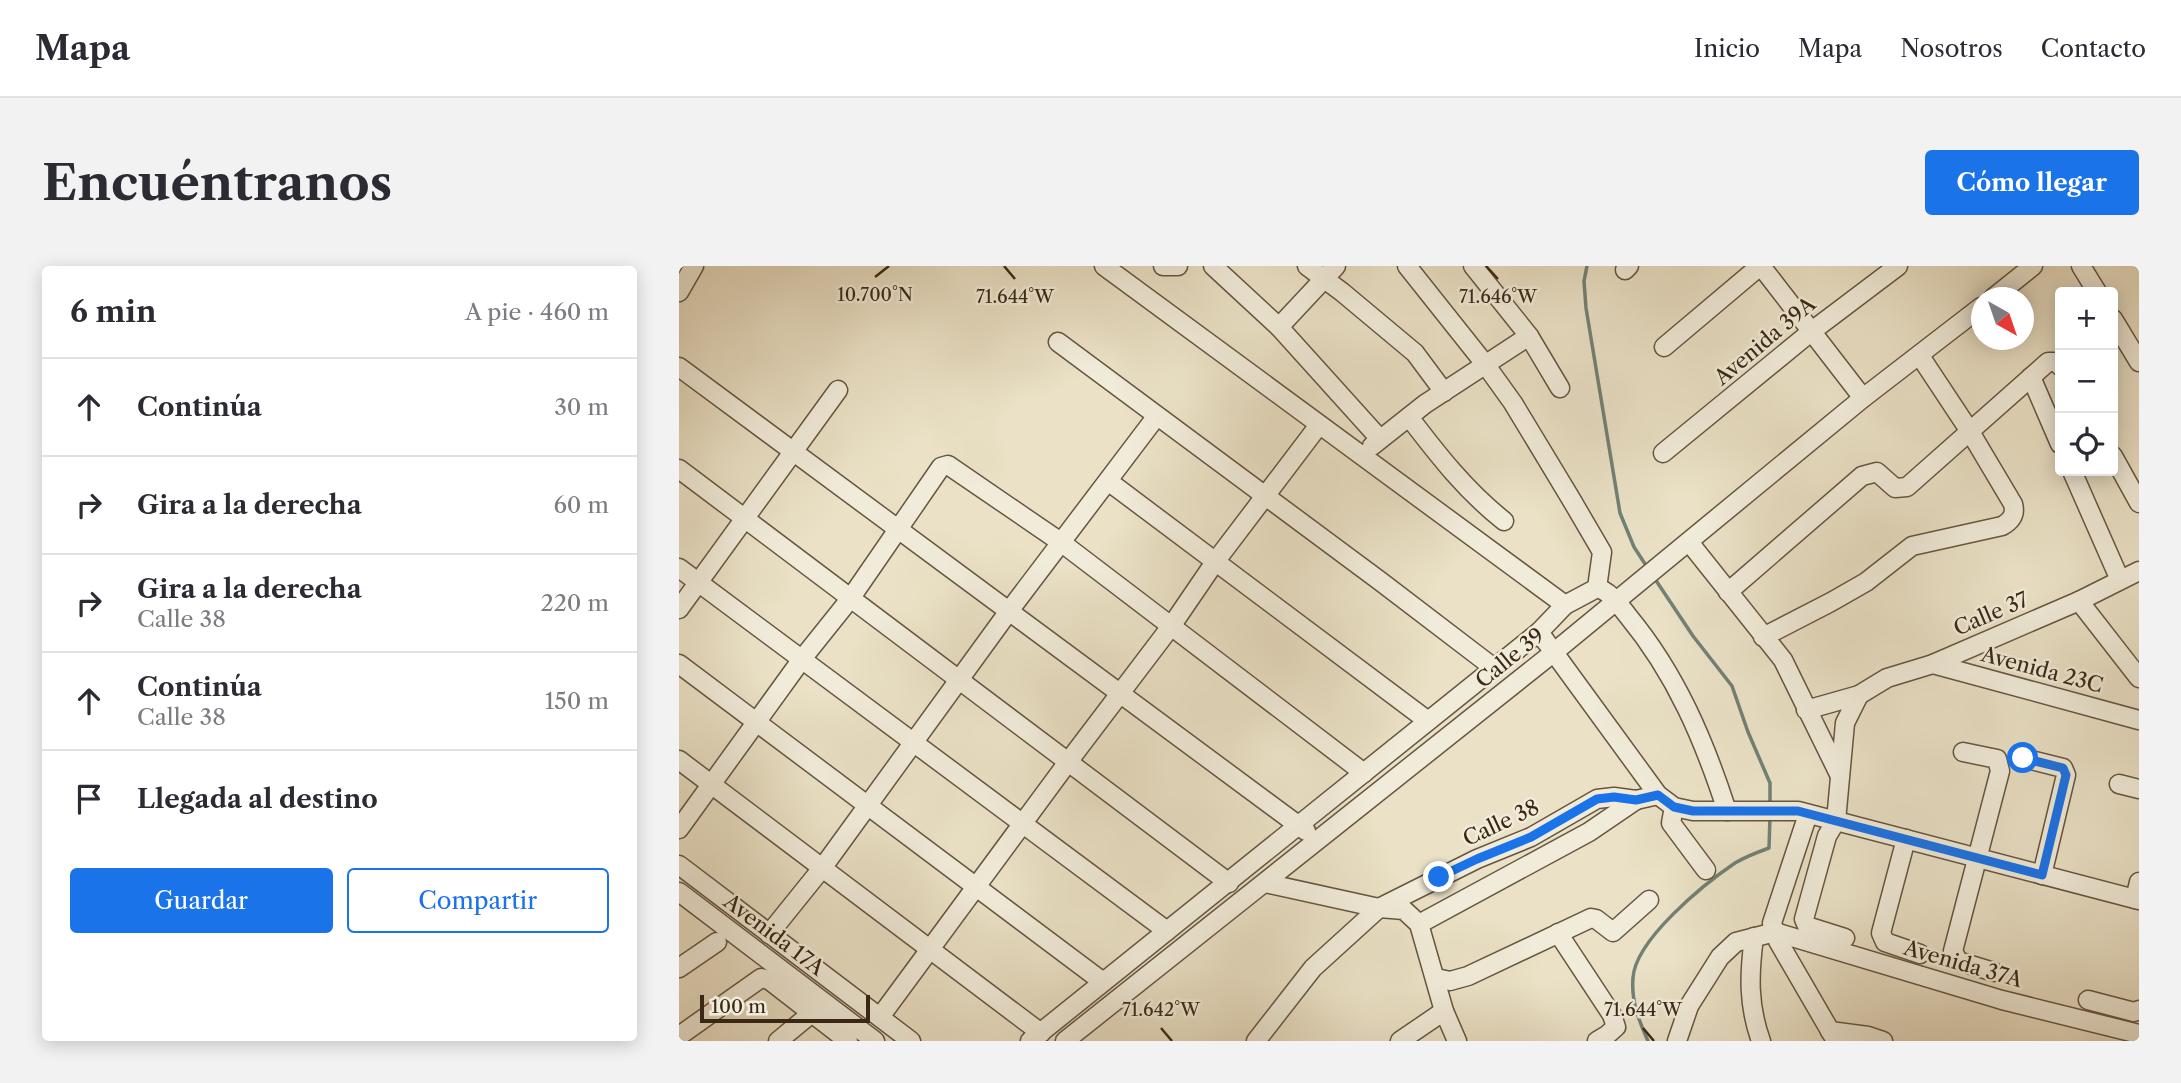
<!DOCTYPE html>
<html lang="es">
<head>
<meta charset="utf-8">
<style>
	body { margin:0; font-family:"Libre Caslon Text",serif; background:#f2f2f3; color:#2b2b33 }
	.controls { position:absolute; right:21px; top:21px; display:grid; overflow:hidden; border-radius:7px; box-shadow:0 4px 18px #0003 }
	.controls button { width:63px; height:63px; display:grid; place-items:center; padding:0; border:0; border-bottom:2px solid #e1e1e2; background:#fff; color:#2b2b33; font:35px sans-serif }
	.compass { position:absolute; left:1292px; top:21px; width:63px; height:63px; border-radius:50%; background:#fff; box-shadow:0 4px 18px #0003; rotate:140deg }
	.scale { position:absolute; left:21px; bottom:18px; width:170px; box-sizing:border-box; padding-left:7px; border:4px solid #3a2815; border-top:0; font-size:19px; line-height:24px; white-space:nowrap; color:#3a2815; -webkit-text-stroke:5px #f1ecda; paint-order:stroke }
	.stop { position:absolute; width:21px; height:21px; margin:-16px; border:5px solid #1a73e8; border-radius:50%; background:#fff }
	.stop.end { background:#1a73e8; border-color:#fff; box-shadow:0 2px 7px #0008 }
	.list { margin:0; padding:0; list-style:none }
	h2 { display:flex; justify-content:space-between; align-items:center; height:91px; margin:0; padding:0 28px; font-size:30px }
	h2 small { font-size:23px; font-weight:400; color:#7c7c81 }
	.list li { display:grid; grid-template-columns:46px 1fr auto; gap:21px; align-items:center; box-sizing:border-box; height:98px; padding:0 28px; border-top:2px solid #e1e1e2 }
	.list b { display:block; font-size:26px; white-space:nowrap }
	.list p { margin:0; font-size:23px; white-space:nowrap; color:#7c7c81 }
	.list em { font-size:23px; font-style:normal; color:#7c7c81 }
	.actions { display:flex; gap:14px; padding:21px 28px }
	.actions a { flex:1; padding:16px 0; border:2px solid #1a73e8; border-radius:7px; text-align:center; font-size:24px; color:#1a73e8 }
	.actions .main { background:#1a73e8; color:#fff }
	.icon { flex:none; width:38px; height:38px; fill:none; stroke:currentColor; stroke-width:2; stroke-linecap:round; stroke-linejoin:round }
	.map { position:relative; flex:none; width:1460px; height:775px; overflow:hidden; border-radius:7px }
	header { display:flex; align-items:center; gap:42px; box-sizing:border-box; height:98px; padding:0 35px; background:#fff; border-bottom:2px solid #e1e1e2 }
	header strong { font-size:33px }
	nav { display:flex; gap:38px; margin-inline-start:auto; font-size:24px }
	.intro { display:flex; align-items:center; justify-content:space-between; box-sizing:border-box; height:168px; padding:0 42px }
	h1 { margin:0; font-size:49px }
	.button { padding:18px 32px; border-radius:7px; background:#1a73e8; color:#fff; font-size:24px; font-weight:700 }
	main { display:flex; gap:42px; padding:0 42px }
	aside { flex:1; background:#fff; border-radius:7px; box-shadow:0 4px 18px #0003 }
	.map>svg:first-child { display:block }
</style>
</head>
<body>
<header>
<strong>Mapa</strong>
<nav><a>Inicio</a><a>Mapa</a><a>Nosotros</a><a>Contacto</a></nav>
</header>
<div class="intro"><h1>Encuéntranos</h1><a class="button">Cómo llegar</a></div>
<main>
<aside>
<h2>6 min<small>A pie · 460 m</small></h2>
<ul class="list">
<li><svg class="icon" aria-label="ahead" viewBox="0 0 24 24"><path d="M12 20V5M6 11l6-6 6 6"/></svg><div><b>Continúa</b></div><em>30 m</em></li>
<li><svg class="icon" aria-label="right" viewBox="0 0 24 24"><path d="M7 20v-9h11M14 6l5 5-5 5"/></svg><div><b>Gira a la derecha</b></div><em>60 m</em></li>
<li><svg class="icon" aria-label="right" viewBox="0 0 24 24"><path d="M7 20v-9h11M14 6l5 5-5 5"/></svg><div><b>Gira a la derecha</b><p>Calle 38</p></div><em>220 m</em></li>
<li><svg class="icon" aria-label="ahead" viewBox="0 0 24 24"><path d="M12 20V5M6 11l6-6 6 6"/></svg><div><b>Continúa</b><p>Calle 38</p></div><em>150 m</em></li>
<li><svg class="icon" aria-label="arrive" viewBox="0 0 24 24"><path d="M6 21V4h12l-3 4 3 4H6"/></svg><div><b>Llegada al destino</b></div></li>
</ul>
<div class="actions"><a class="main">Guardar</a><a>Compartir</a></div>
</aside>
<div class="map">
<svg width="1460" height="775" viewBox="0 0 1460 775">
	<rect width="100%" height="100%" fill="#eae1c6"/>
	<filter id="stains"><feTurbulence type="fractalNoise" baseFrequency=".00286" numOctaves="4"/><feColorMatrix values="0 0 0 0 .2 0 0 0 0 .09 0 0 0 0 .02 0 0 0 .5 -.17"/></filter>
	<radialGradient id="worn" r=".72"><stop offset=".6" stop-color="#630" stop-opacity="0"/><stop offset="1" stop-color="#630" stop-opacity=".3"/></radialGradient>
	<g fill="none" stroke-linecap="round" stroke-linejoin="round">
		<g stroke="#728176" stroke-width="3.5">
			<polyline points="908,0 905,15 907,42 941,247 955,281 968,301"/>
			<polyline points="974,310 1014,370 1053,420 1069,466 1091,517 1091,539"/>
			<path d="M 969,775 C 960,755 952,735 954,712 C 956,674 1025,618 1056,597 C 1066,591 1079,586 1090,582 L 1091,550"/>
		</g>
		<defs>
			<g id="minor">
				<polyline points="425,0 886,339"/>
				<polyline points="484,0 499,0"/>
				<polyline points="534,0 600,61 701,173"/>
				<polyline points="628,0 663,26 736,87 765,126"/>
				<polyline points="728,0 806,98 834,137 892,233 923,286 918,322"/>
				<polyline points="794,0 850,70 881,122"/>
				<polyline points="1082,0 1184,132"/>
				<polyline points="1402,0 1418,26"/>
				<polyline points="946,4 950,0"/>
				<polyline points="0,26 15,0"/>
				<polyline points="1314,32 1354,0"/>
				<polyline points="1434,53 1460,96"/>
				<polyline points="600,61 657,0"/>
				<polyline points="379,76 701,315 815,402"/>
				<polyline points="985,81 1081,0"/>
				<polyline points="0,101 627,565"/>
				<polyline points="1352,111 1381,178"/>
				<path d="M 730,151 C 759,189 787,225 825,255"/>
				<polyline points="693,180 746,138 850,70"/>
				<polyline points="984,187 1133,65 1219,0"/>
				<polyline points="1434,190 1460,237"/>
				<polyline points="0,203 550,617"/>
				<polyline points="1393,205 1441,314"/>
				<polyline points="429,215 749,455"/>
				<polyline points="1010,276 1104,394 1160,508"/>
				<polyline points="0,302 488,665"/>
				<polyline points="1049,326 1183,210 1198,206 1216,222 1228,221 1369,96 1378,96 1381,100"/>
				<polyline points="1400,335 1460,412"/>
				<polyline points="0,343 159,124"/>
				<path d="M 860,366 L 886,339 L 918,322 C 931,325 941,340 949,350 C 997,408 1025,474 1048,545"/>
				<path d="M 1084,371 L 1152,336 L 1187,316 L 1233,280 L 1323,260 C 1332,255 1337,249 1334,238 L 1290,164 L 1241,90"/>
				<polyline points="0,398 424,716"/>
				<polyline points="1254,398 1460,454"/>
				<polyline points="1127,444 1180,429 1208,412 1254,398 1400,335 1460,305"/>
				<polyline points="1284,486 1318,493 1321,505 1274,685 1279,695 1315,706"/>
				<polyline points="1344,492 1384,502 1387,509 1363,609"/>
				<polyline points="0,494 362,767"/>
				<polyline points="1440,518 1460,523"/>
				<polyline points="995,541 992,557 1027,604"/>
				<polyline points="1129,548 1093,657 1099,675 1157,775"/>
				<polyline points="0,563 123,393 171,333 262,201 269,199 383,277 685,507"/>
				<polyline points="1227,573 1202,667 1206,676 1241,688"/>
				<polyline points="0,599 232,775"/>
				<polyline points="586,617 700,642 725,644 740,658 765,745 778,775"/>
				<polyline points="0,626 196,775"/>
				<polyline points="1456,633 1460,616"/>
				<polyline points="740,658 910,566 957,534"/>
				<polyline points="879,667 933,749 937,761 928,769 918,775"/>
				<polyline points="90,668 144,601 330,345 477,151"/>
				<path d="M 1075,671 C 1070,709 1069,739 1082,775"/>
				<polyline points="1166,672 1128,660 1125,653 1148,570 1157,555 1166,457 1180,429"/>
				<polyline points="0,702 38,676"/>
				<polyline points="757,712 771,715 789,710 912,652 917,653 934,666 970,634"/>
				<polyline points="1409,734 1455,746 1460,744"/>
				<polyline points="201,751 389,496 493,359 536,296 640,159"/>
				<polyline points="1151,765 1189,770 1204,775"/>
				<polyline points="0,770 82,712 90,714 169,775"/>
				<polyline points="99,775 133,747"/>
				<polyline points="351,775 860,366 979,529 995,541 1014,545 1119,545 1460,634"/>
				<polyline points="386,775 874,387 1184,132 1302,41"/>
				<polyline points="577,775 634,702 700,642 798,593 852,571 918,533 935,531 957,534 979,529"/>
				<polyline points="721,775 765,745"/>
				<polyline points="998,775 1010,740 1041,691 1057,676 1096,666 1323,734 1460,768"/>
			</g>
		</defs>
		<use href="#minor" stroke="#665641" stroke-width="21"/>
		<use href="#minor" stroke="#f1ecda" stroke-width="18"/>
	</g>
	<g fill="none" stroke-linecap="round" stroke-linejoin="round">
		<polyline stroke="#1a73e8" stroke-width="9" points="760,611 798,593 852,571 918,533 935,531 957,534 979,529 995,541 1014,545 1119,545 1363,609 1387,509 1384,502 1344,492"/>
	</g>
	<path fill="none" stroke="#3a2815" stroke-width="2.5" d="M 325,0 L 336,13M 807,0 L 819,13M 196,11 L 210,0M 482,762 L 493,775M 964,762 L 975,775"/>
	<g text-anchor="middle" stroke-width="5" stroke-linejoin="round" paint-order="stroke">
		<g font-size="21" fill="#3a2815" stroke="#f1ecda">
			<text transform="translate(1086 75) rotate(-40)" y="7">Avenida 39A</text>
			<text transform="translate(1312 348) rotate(-23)" y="7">Calle 37</text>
			<text transform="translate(831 392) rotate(-39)" y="7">Calle 39</text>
			<text transform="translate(1363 404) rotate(15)" y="7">Avenida 23C</text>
			<text transform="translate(822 557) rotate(-25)" y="7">Calle 38</text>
			<text transform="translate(95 669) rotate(37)" y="7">Avenida 17A</text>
			<text transform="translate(1284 698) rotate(16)" y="7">Avenida 37A</text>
		</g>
	</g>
	<g font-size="18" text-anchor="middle" fill="#3a2815" stroke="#f1ecda" stroke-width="5" stroke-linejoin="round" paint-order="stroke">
		<text x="196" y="35">10.700°N</text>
		<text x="336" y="37">71.644°W</text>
		<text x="819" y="37">71.646°W</text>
		<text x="482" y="750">71.642°W</text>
		<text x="964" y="750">71.644°W</text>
	</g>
	<rect width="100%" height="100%" filter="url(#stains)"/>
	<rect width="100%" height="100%" fill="url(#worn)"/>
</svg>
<div class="controls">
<button>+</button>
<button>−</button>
<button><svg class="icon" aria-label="locate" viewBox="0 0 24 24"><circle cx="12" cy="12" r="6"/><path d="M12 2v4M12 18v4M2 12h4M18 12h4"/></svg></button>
</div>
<svg class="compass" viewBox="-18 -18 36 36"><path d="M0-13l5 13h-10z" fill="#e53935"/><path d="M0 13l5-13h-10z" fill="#7c7c81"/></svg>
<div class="scale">100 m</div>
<div class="stop" style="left:1344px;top:492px"></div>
<div class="stop end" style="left:760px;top:611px"></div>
</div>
</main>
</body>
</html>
